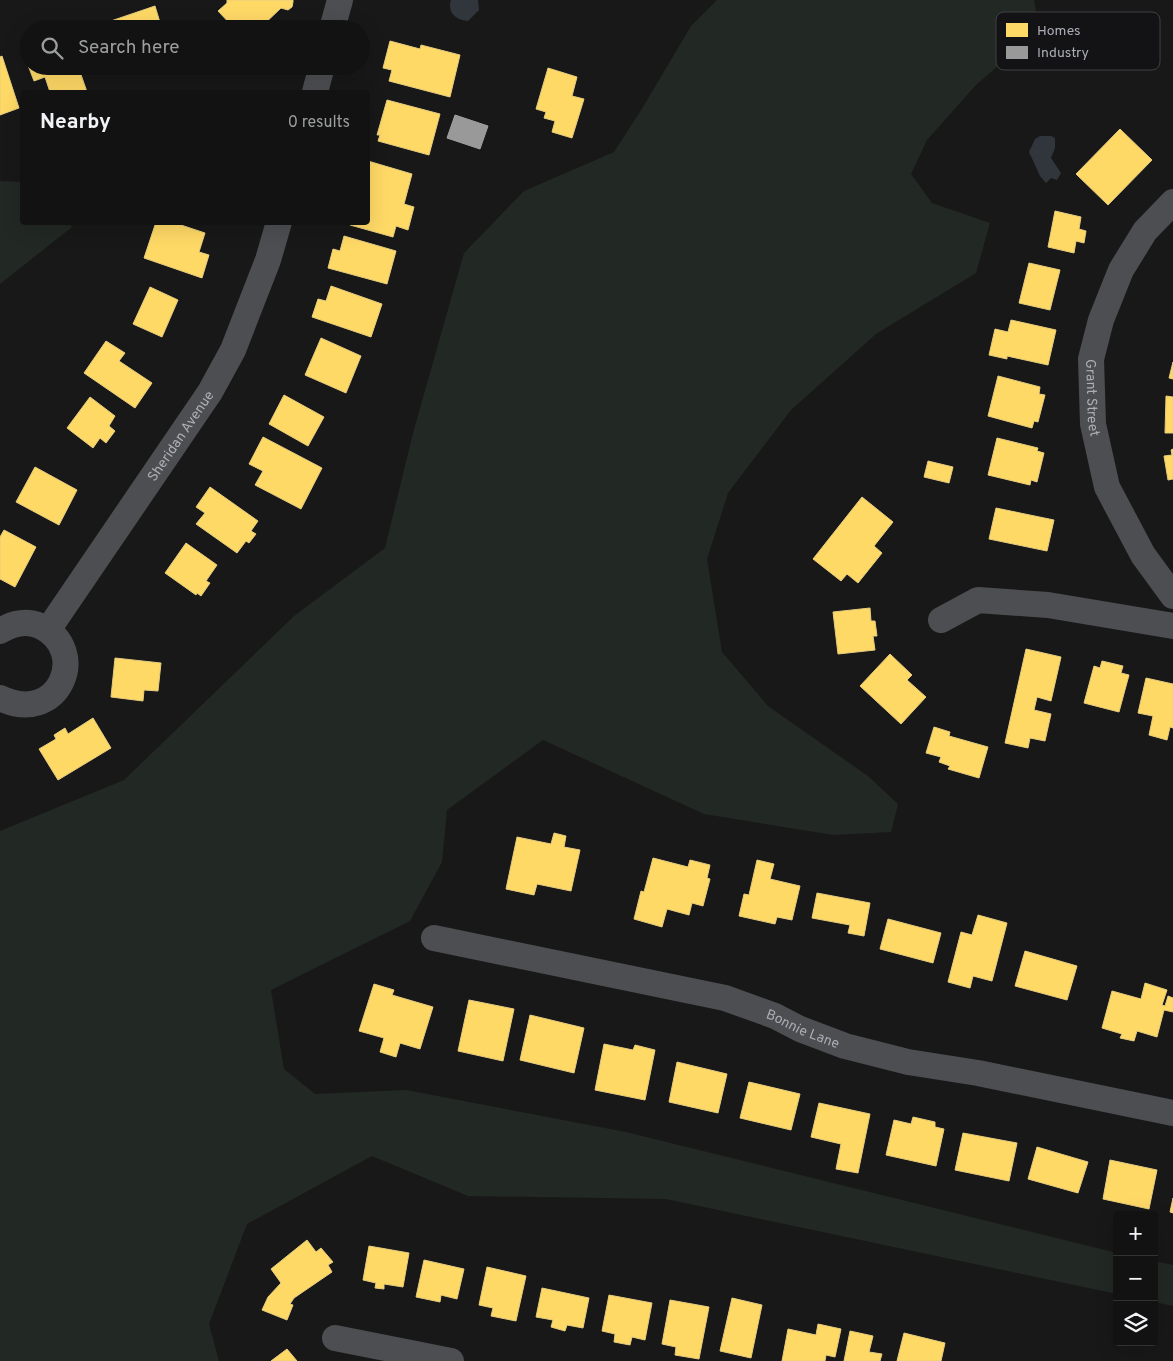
<!DOCTYPE html>
<html lang="en">
<head>
<meta charset="utf-8">
<style>
	body { margin:0; font-family:Overpass,sans-serif; background:#1b1b1b; color:#f1f3f6 }
	.controls { position:absolute; right:15px; bottom:15px; display:grid; overflow:hidden; border-radius:5px; box-shadow:0 5px 20px #0002 }
	.controls button { width:45px; height:45px; display:grid; place-items:center; padding:0; border:0; border-bottom:1px solid #313232; background:#121212; color:#f1f3f6; font:25px sans-serif }
	.list { margin:0; padding:0; list-style:none }
	h2 { display:flex; justify-content:space-between; align-items:center; height:65px; margin:0; padding:0 20px; font-size:21px }
	h2 small { font-size:16px; font-weight:400; color:#9c9e9f }
	.icon { flex:none; width:28px; height:28px; fill:none; stroke:currentColor; stroke-width:2; stroke-linecap:round; stroke-linejoin:round }
	.map { position:relative; flex:none; width:1173px; height:1361px; overflow:hidden }
	.search { position:absolute; background:#121212; box-shadow:0 5px 20px #0002; left:20px; top:20px; width:350px; height:55px; display:flex; align-items:center; gap:12px; box-sizing:border-box; padding:0 18px; border-radius:28px; color:#9c9e9f; font-size:19px }
	.panel { position:absolute; background:#121212; box-shadow:0 5px 20px #0002; left:20px; top:90px; width:350px; height:135px; border-radius:5px }
	.map>svg:first-child { display:block }
</style>
</head>
<body>
<div class="map">
<svg width="1173" height="1361" viewBox="0 0 1173 1361">
	<rect width="100%" height="100%" fill="#181818"/>
	<g fill="#222823">
		<polygon points="717,0 1034,0 1039,30 976,85 927,140 911,174 932,203 990,223 976,273 876,334 791,410 728,493 707,559 722,652 768,706 868,776 898,804 891,832 833,835 704,814 543,740 447,810 442,862 410,921 271,990 284,1069 315,1094 406,1090 626,1132 1117,1253 1117,1294 666,1199 468,1196 372,1156 247,1224 209,1324 219,1361 0,1361 0,831 124,780 294,616 385,548 413,433 464,253 524,191 614,152 643,107 691,26"/>
		<polygon points="0,181 22,182 22,222 68,223 72,227 0,284"/>
		<polygon points="1154,1261 1173,1265 1173,1306 1154,1302"/>
	</g>
	<g fill="#31363c">
		<path d="M 451,0 L 478,0 L 479,10 L 468,21 C 456,20 447,13 451,0 Z"/>
		<polygon points="1040,136 1051,136 1055,138 1055,148 1051,158 1061,173 1057,180 1051,178 1046,183 1040,176 1029,152 1035,139"/>
	</g>
	<g fill="#ffd966" stroke="#e6cc7e">
		<polygon points="227,0 293,0 293,2 292,7 288,10 281,8 259,29 235,29 218,11 227,3"/>
		<polygon points="155,6 162,29 93,29 102,24"/>
		<polygon points="390,41 420,49 421,45 460,55 450,97 389,81 392,70 383,68"/>
		<polygon points="29,50 29,66 78,66 87,92 50,92 45,77 34,81 23,52"/>
		<polygon points="2,56 19,108 0,115 0,57"/>
		<polygon points="548,68 577,77 572,96 584,99 572,138 552,132 555,121 544,118 546,112 536,109"/>
		<polygon points="387,100 440,114 429,155 378,141 380,135 377,135"/>
		<polygon points="1120,129 1152,160 1108,205 1076,174"/>
		<polygon points="368,161 412,174 404,204 414,207 408,230 396,226 393,237 350,225 350,222 368,222"/>
		<polygon points="1055,211 1081,217 1079,229 1086,231 1084,243 1076,241 1074,253 1048,247"/>
		<polygon points="156,222 172,222 205,233 199,252 209,255 202,278 144,258"/>
		<polygon points="344,236 396,251 387,284 328,268 333,249 340,251"/>
		<polygon points="1029,263 1060,270 1050,310 1019,303"/>
		<polygon points="331,286 382,304 371,337 312,317 318,299 326,301"/>
		<polygon points="150,287 178,300 162,337 133,324"/>
		<polygon points="1011,320 1056,330 1048,365 1007,356 1007,359 989,355 995,329 1008,332"/>
		<polygon points="321,338 361,356 346,393 305,375"/>
		<polygon points="106,341 125,353 119,361 152,383 135,408 84,373"/>
		<polygon points="1173,362 1173,379 1169,378"/>
		<polygon points="998,376 1040,387 1039,394 1045,395 1038,422 1034,421 1032,428 988,416"/>
		<polygon points="284,395 324,417 308,446 269,424"/>
		<polygon points="1166,396 1173,397 1173,433 1165,433"/>
		<polygon points="90,397 115,416 109,426 115,431 106,443 100,438 93,448 67,428"/>
		<polygon points="263,437 322,468 301,509 255,485 263,471 249,464"/>
		<polygon points="997,438 1038,448 1037,451 1044,453 1037,482 1031,480 1030,485 988,475"/>
		<polygon points="1173,449 1173,479 1168,480 1164,456 1172,455 1171,450"/>
		<polygon points="928,461 953,467 949,483 924,477"/>
		<polygon points="35,467 77,490 59,525 16,502"/>
		<polygon points="210,487 258,521 251,531 256,534 249,543 246,541 237,553 196,524 205,513 196,507"/>
		<polygon points="862,497 893,522 874,546 882,553 858,583 847,574 841,581 813,559"/>
		<polygon points="996,508 1054,520 1047,551 989,539"/>
		<polygon points="4,530 36,547 15,587 0,579 0,537"/>
		<polygon points="186,543 217,565 206,581 210,583 201,596 197,593 196,595 165,573"/>
		<polygon points="870,608 871,621 875,621 877,636 873,636 875,650 838,654 833,612"/>
		<polygon points="1026,649 1061,657 1051,701 1037,697 1034,710 1051,714 1045,741 1030,738 1028,748 1005,743"/>
		<polygon points="890,654 912,675 907,680 926,697 901,724 860,686"/>
		<polygon points="115,658 161,663 158,691 144,690 143,701 111,697"/>
		<polygon points="1102,661 1123,666 1121,673 1129,675 1119,712 1084,703 1094,666 1100,668"/>
		<polygon points="1146,678 1173,684 1173,728 1170,727 1167,740 1149,735 1153,716 1138,713"/>
		<polygon points="93,718 111,748 58,780 39,749 56,739 54,735 65,728 68,734"/>
		<polygon points="934,727 950,732 949,736 988,747 979,778 948,769 950,766 939,762 941,757 926,753"/>
		<polygon points="554,833 566,836 564,847 580,850 571,891 537,884 534,895 506,889 517,837 551,844"/>
		<polygon points="653,858 688,867 690,860 710,865 707,878 710,879 703,906 692,903 689,915 667,909 662,927 634,919 641,891 644,892"/>
		<polygon points="757,860 774,864 770,879 800,886 792,920 777,917 775,924 739,916 744,894 749,895"/>
		<polygon points="817,893 870,903 864,936 848,933 850,925 812,918"/>
		<polygon points="978,915 1007,923 992,981 973,976 970,988 948,982 961,932 972,935"/>
		<polygon points="888,919 941,933 933,963 880,949"/>
		<polygon points="1025,951 1077,966 1067,1000 1015,986"/>
		<polygon points="1145,983 1167,990 1162,1005 1165,1006 1168,996 1173,998 1173,1012 1164,1010 1157,1037 1137,1031 1134,1041 1120,1038 1122,1034 1102,1028 1112,991 1141,999"/>
		<polygon points="374,984 394,990 392,995 433,1007 420,1049 400,1043 396,1057 380,1052 384,1038 359,1031"/>
		<polygon points="469,1000 514,1009 503,1061 458,1051"/>
		<polygon points="530,1015 584,1028 574,1073 520,1060"/>
		<polygon points="604,1044 633,1050 635,1045 655,1050 645,1100 595,1090"/>
		<polygon points="677,1062 727,1074 718,1113 669,1102"/>
		<polygon points="749,1082 800,1094 791,1130 740,1118"/>
		<polygon points="819,1103 870,1114 858,1173 836,1169 841,1144 811,1137"/>
		<polygon points="913,1117 935,1122 935,1127 944,1129 936,1166 886,1155 894,1120 911,1124"/>
		<polygon points="963,1133 1017,1143 1009,1181 955,1170"/>
		<polygon points="1037,1147 1088,1162 1078,1193 1028,1179"/>
		<polygon points="1110,1160 1157,1170 1149,1209 1103,1199"/>
		<polygon points="1173,1198 1173,1213 1170,1212"/>
		<polygon points="307,1240 316,1252 321,1248 333,1262 328,1265 332,1272 294,1298 290,1304 293,1305 287,1320 262,1310 268,1297 281,1283 271,1269"/>
		<polygon points="369,1246 409,1253 403,1287 384,1284 384,1289 375,1288 376,1283 363,1280"/>
		<polygon points="424,1260 464,1269 457,1299 441,1295 440,1302 416,1297"/>
		<polygon points="487,1267 526,1276 516,1321 491,1316 493,1308 479,1305"/>
		<polygon points="542,1288 589,1298 583,1328 567,1325 565,1331 551,1327 553,1320 536,1317"/>
		<polygon points="609,1295 652,1303 645,1340 632,1337 630,1345 614,1342 615,1334 602,1331"/>
		<polygon points="732,1298 762,1305 751,1358 720,1351"/>
		<polygon points="670,1300 709,1307 699,1359 675,1355 676,1347 662,1344"/>
		<polygon points="818,1324 841,1329 835,1357 826,1355 825,1361 782,1361 788,1329 816,1335"/>
		<polygon points="850,1331 873,1336 869,1352 882,1354 880,1361 844,1361"/>
		<polygon points="904,1333 945,1343 941,1361 897,1361"/>
		<polygon points="287,1349 297,1361 271,1361"/>
	</g>
	<polygon fill="#999" stroke="#9e9fa2" points="455,115 488,126 480,149 447,138"/>
	<g fill="none" stroke-linecap="round" stroke-linejoin="round">
		<g stroke="#4d4e51" stroke-width="26">
			<polyline points="332,29 340,0"/>
			<polyline points="315,92 322,66"/>
			<path id="s1" d="M 1173,202 L 1145,231 L 1121,270 L 1101,320 L 1091,359 L 1093,424 L 1107,487 L 1143,555 L 1173,596"/>
			<polyline points="941,620 978,600 1048,605 1173,626"/>
			<path id="s2" d="M 48,630 L 210,392 L 233,350 L 268,260 L 279,222"/>
			<path d="M 0,631 C 13,623 26,620 40,626 C 91,650 59,727 0,698"/>
			<path id="s3" d="M 434,938 L 725,998 L 775,1016 L 800,1029 L 845,1046 L 908,1062 L 978,1073 L 1173,1113"/>
			<polyline points="335,1338 451,1361"/>
		</g>
	</g>
	<g text-anchor="middle" stroke-width="5" stroke-linejoin="round" paint-order="stroke">
		<g font-size="14" fill="#abaeb7" stroke="#131214">
			<text dy="5" stroke="none"><textPath href="#s1" startOffset="219">Grant Street</textPath></text>
			<text dy="5" stroke="none"><textPath href="#s2" startOffset="235">Sheridan Avenue</textPath></text>
			<text dy="5" stroke="none"><textPath href="#s3" startOffset="381">Bonnie Lane</textPath></text>
		</g>
	</g>
	<rect x="996" y="12" width="164" height="58" rx="8" fill="#131214" stroke="#414145" stroke-width="1"/>
	<rect x="1006" y="23" width="22" height="14" fill="#ffd966"/>
	<rect x="1006" y="46" width="22" height="13" fill="#999"/>
	<g font-size="14" fill="#abaeb7">
		<text x="1037" y="35">Homes</text>
		<text x="1037" y="57">Industry</text>
	</g>
</svg>
<div class="controls">
<button>+</button>
<button>−</button>
<button><svg class="icon" aria-label="layers" viewBox="0 0 24 24"><path d="M12 4l9 5-9 5-9-5zM3 14l9 5 9-5"/></svg></button>
</div>
<div class="search"><svg class="icon" aria-label="search" viewBox="0 0 24 24"><circle cx="10" cy="10" r="6"/><path d="M15 15l6 6"/></svg>Search here</div>
<section class="panel">
<h2>Nearby<small>0 results</small></h2>
<ul class="list">
</ul>
</section>
</div>
</body>
</html>
